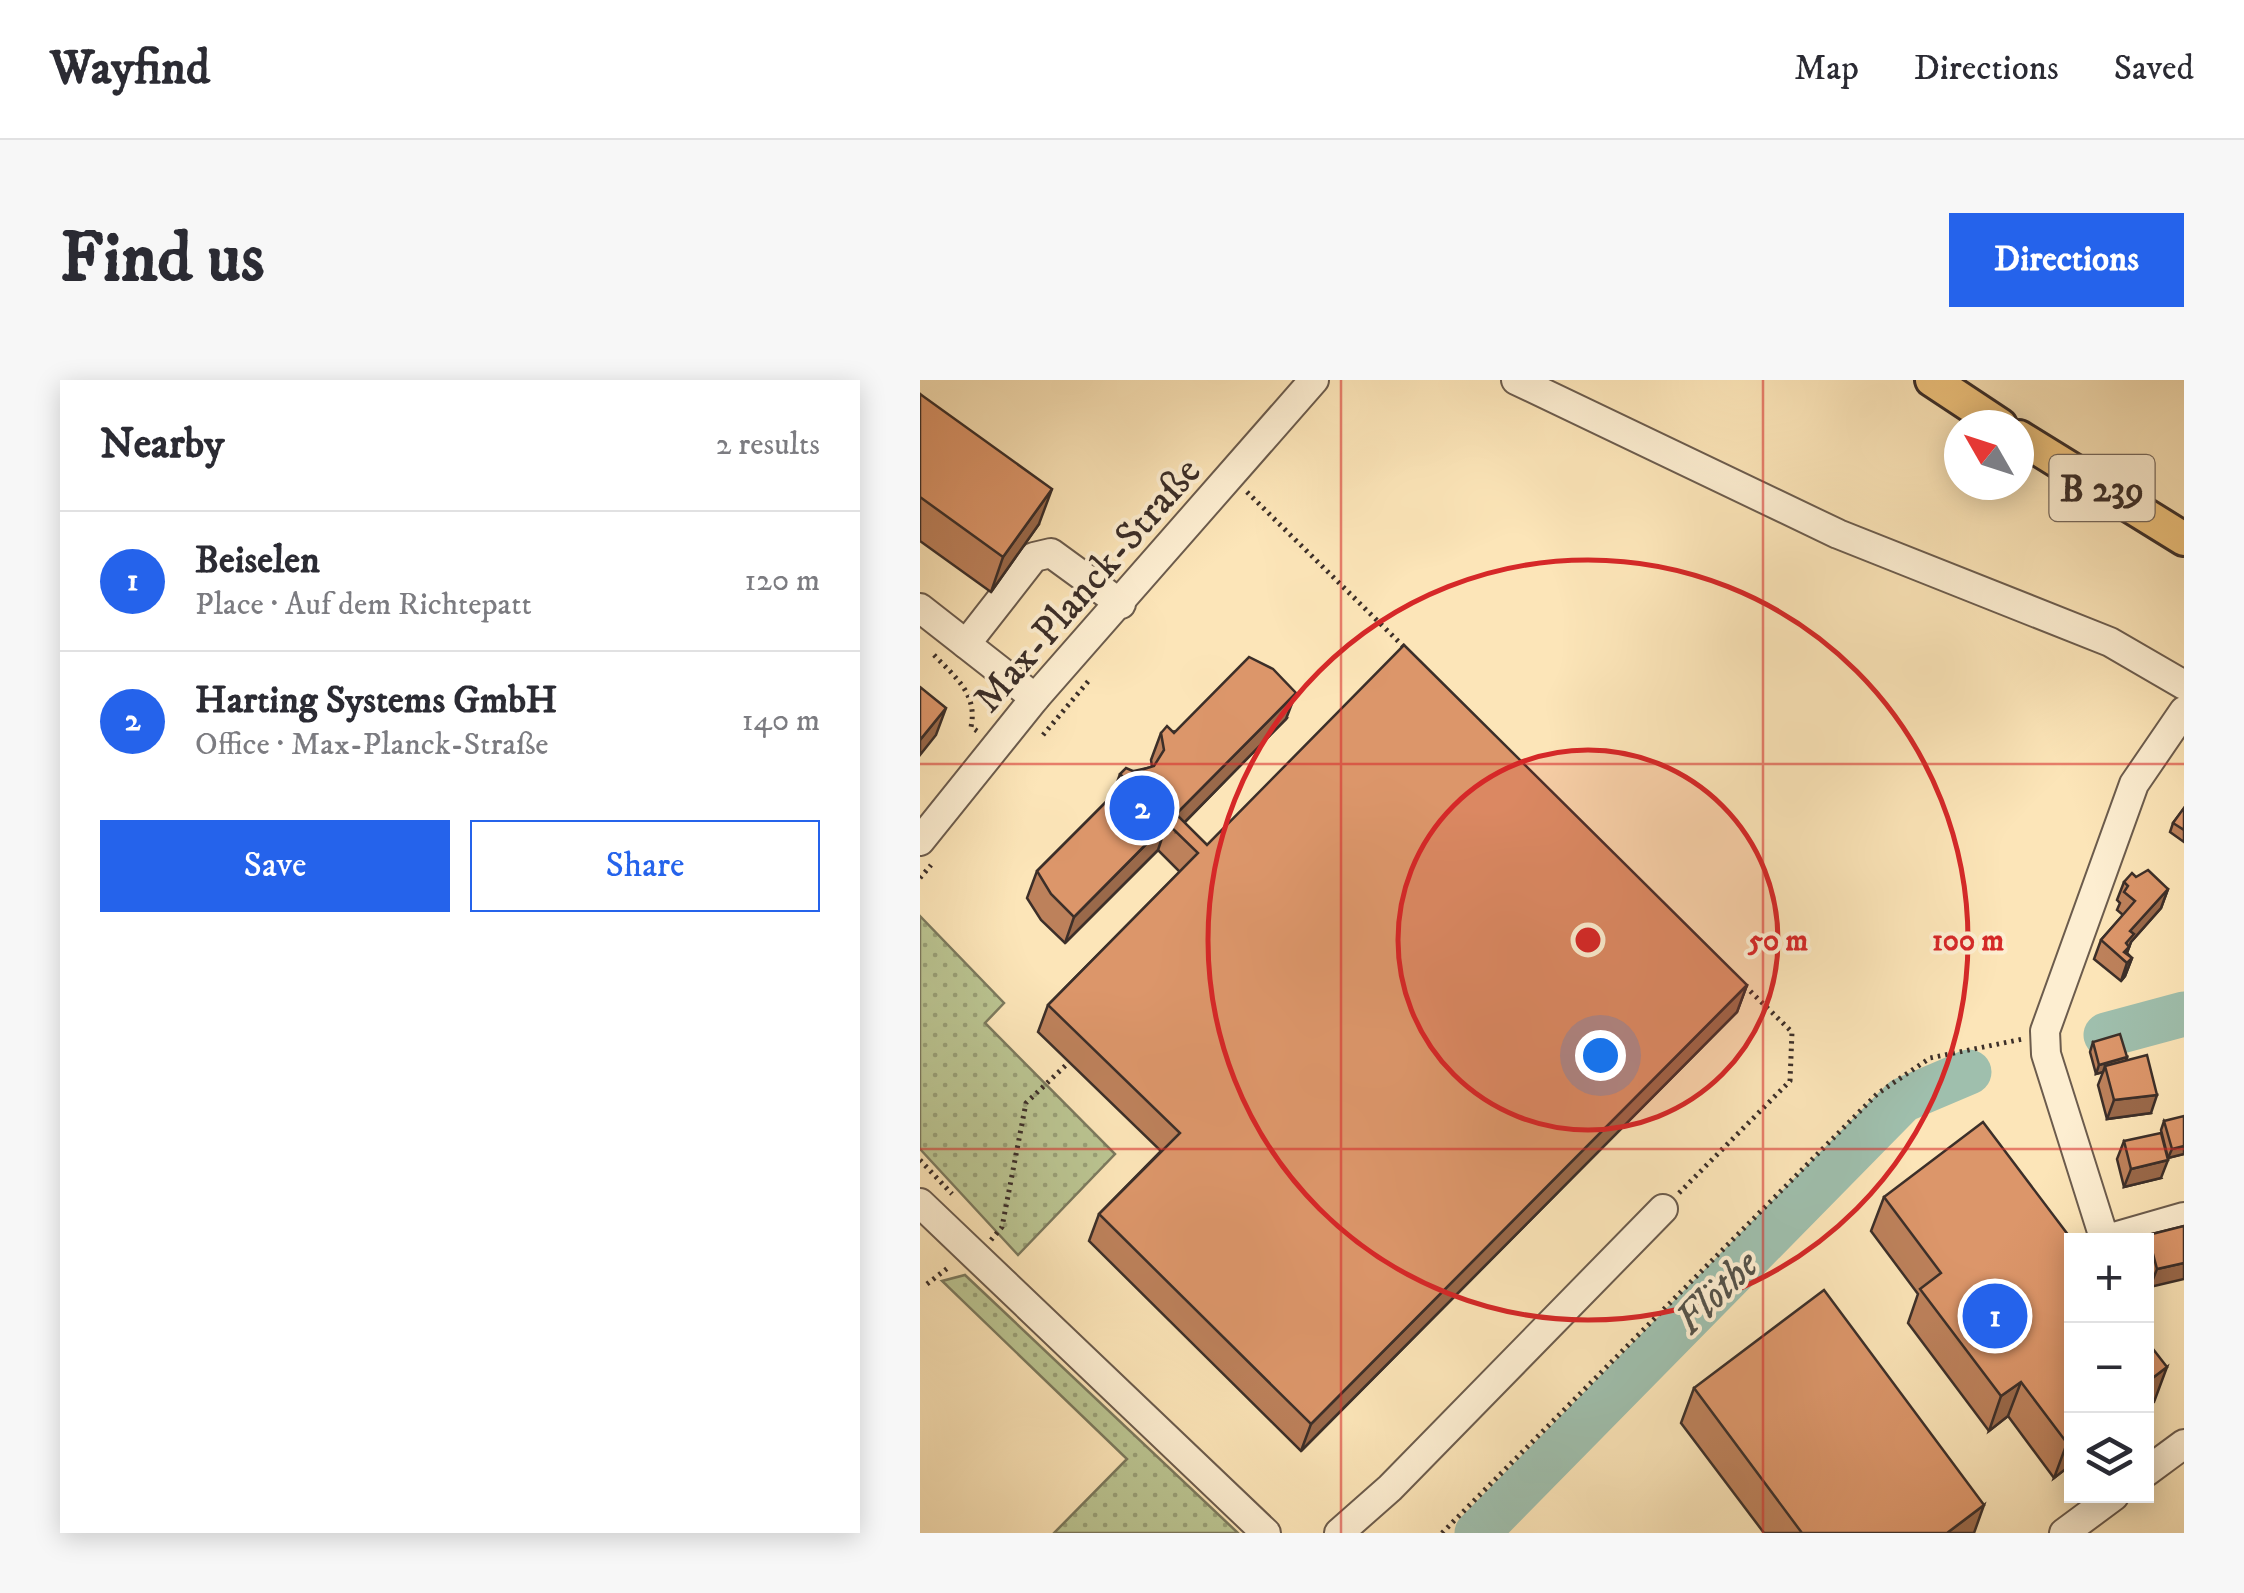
<!DOCTYPE html>
<html lang="en">
<head>
<meta charset="utf-8">
<style>
	body { margin:0; font-family:"IM FELL DW Pica",serif; background:#f7f7f7; color:#2b2b33 }
	.controls { position:absolute; right:30px; bottom:30px; display:grid; overflow:hidden; border-radius:0px; box-shadow:0 5px 25px #0003 }
	.controls button { width:90px; height:90px; display:grid; place-items:center; padding:0; border:0; border-bottom:2px solid #e1e1e2; background:#fff; color:#2b2b33; font:50px sans-serif }
	.compass { position:absolute; left:1024px; top:30px; width:90px; height:90px; border-radius:50%; background:#fff; box-shadow:0 5px 25px #0003; rotate:309deg }
	.you { position:absolute; left:680px; top:675px; width:35px; height:35px; margin:-25px; border:8px solid #fff; border-radius:50%; background:#1a73e8; box-shadow:0 0 0 15px #1a73e833 }
	.badge { display:grid; place-items:center; width:65px; height:65px; border-radius:50%; background:#2563eb; color:#fff; font-size:32px; font-weight:700 }
	.pin { position:absolute; translate:-50% -50%; border:5px solid #fff; box-shadow:0 2px 10px #0006 }
	.list { margin:0; padding:0; list-style:none }
	h2 { display:flex; justify-content:space-between; align-items:center; height:130px; margin:0; padding:0 40px; font-size:42px }
	h2 small { font-size:32px; font-weight:400; color:#7c7c81 }
	.list li { display:grid; grid-template-columns:65px 1fr auto; gap:30px; align-items:center; box-sizing:border-box; height:140px; padding:0 40px; border-top:2px solid #e1e1e2 }
	.list b { display:block; font-size:38px; white-space:nowrap }
	.list p { margin:0; font-size:32px; white-space:nowrap; color:#7c7c81 }
	.list em { font-size:32px; font-style:normal; color:#7c7c81 }
	.actions { display:flex; gap:20px; padding:30px 40px }
	.actions a { flex:1; padding:22px 0; border:2px solid #2563eb; border-radius:0px; text-align:center; font-size:35px; color:#2563eb }
	.actions .main { background:#2563eb; color:#fff }
	.icon { flex:none; width:55px; height:55px; fill:none; stroke:currentColor; stroke-width:2; stroke-linecap:round; stroke-linejoin:round }
	.map { position:relative; flex:none; width:1264px; height:1153px; overflow:hidden; border-radius:0px }
	header { display:flex; align-items:center; gap:60px; box-sizing:border-box; height:140px; padding:0 50px; background:#fff; border-bottom:2px solid #e1e1e2 }
	header strong { font-size:48px }
	nav { display:flex; gap:55px; margin-inline-start:auto; font-size:35px }
	.intro { display:flex; align-items:center; justify-content:space-between; box-sizing:border-box; height:240px; padding:0 60px }
	h1 { margin:0; font-size:70px }
	.button { padding:25px 45px; border-radius:0px; background:#2563eb; color:#fff; font-size:35px; font-weight:700 }
	main { display:flex; gap:60px; padding:0 60px }
	aside { flex:1; background:#fff; border-radius:0px; box-shadow:0 5px 25px #0003 }
	.map>svg:first-child { display:block }
</style>
</head>
<body>
<header>
<strong>Wayfind</strong>
<nav><a>Map</a><a>Directions</a><a>Saved</a></nav>
</header>
<div class="intro"><h1>Find us</h1><a class="button">Directions</a></div>
<main>
<aside>
<h2>Nearby<small>2 results</small></h2>
<ul class="list">
<li><span class="badge">1</span><div><b>Beiselen</b><p>Place · Auf dem Richtepatt</p></div><em>120 m</em></li>
<li><span class="badge">2</span><div><b>Harting Systems GmbH</b><p>Office · Max-Planck-Straße</p></div><em>140 m</em></li>
</ul>
<div class="actions"><a class="main">Save</a><a>Share</a></div>
</aside>
<div class="map">
<svg width="1264" height="1153" viewBox="0 0 1264 1153">
	<defs>
		<pattern id="grass-dots" width="8" height="8" patternUnits="userSpaceOnUse" patternTransform="scale(2.5)"><rect width="8" height="8" fill="#bbc592"/><path d="M2 2h.1M6 6h.1" fill="none" stroke="#99a077" stroke-width="1.8" stroke-linecap="round"/></pattern>
	</defs>
	<rect width="100%" height="100%" fill="#fce5b8"/>
	<filter id="stains"><feTurbulence type="fractalNoise" baseFrequency=".002" numOctaves="4"/><feColorMatrix values="0 0 0 0 .2 0 0 0 0 .09 0 0 0 0 .02 0 0 0 .5 -.17"/></filter>
	<radialGradient id="worn" r=".72"><stop offset=".6" stop-color="#630" stop-opacity="0"/><stop offset="1" stop-color="#630" stop-opacity=".3"/></radialGradient>
	<g fill="url(#grass-dots)" stroke="#7c7a5e" stroke-width="2.5">
		<polygon points="0,536 84,623 65,643 195,774 98,875 0,769"/>
		<polygon points="45,895 318,1153 134,1153 207,1079 22,901"/>
	</g>
	<g fill="none" stroke-linecap="round" stroke-linejoin="round">
		<g stroke="#9fbfad" stroke-width="45">
			<polyline points="1186,655 1264,634"/>
			<polyline points="557,1153 983,720 1049,692"/>
		</g>
		<defs>
			<g id="minor">
				<polyline points="596,0 918,154 1190,262 1264,305"/>
				<polyline points="0,228 115,318"/>
				<polyline points="46,264 114,177 131,173 201,224"/>
				<polyline points="0,461 115,318 394,0"/>
				<polyline points="0,823 346,1153"/>
				<polyline points="1184,860 1264,837"/>
				<polyline points="1185,861 1126,674 1125,651 1214,404 1264,331"/>
				<polyline points="1226,1092 1264,1064"/>
				<polyline points="419,1153 470,1108 743,829"/>
				<polyline points="1144,1153 1194,1116"/>
			</g>
			<g id="major">
				<polyline points="1012,0 1080,45"/>
				<polyline points="1099,57 1264,159"/>
			</g>
		</defs>
		<use href="#minor" stroke="#6c5c4d" stroke-width="32"/>
		<use href="#major" stroke="#3c2f29" stroke-width="38"/>
		<g stroke="#3c2f29" stroke-width="5" stroke-dasharray="2.5 5" stroke-linecap="butt">
			<polyline points="327,112 486,269"/>
			<path d="M 14,275 C 35,297 58,314 51,347 L 57,351"/>
			<polyline points="123,355 171,298"/>
			<polyline points="0,498 11,485"/>
			<polyline points="0,780 32,814"/>
			<polyline points="759,813 870,701 872,652 824,605"/>
			<polyline points="71,860 82,847 106,723 146,685"/>
			<polyline points="7,904 29,887"/>
			<polyline points="522,1153 957,714 1010,678 1103,659"/>
		</g>
		<use href="#minor" stroke="#fdeed1" stroke-width="28"/>
		<use href="#major" stroke="#eec27c" stroke-width="32"/>
	</g>
	<g fill="#bd815b" stroke="#3c2f29" stroke-width="2.5">
		<polygon points="0,14 119,144 71,212 0,161"/>
		<polygon points="366,339 264,443 287,465 827,605 817,632 381,1071 169,861 179,834 241,771 118,652 128,625 260,492 238,470 145,563 121,540 107,518 117,491 192,416 200,394 232,387 231,380 241,353"/>
		<polygon points="1264,428 1264,462 1250,452 1253,443"/>
		<polygon points="1216,497 1248,509 1241,528 1211,562 1207,573 1212,578 1205,596 1201,601 1174,579 1181,560 1203,535 1197,530 1200,523 1197,520 1204,502"/>
		<polygon points="1173,662 1207,677 1206,681 1231,733 1187,739 1178,705 1183,692 1176,694 1170,672"/>
		<polygon points="1244,741 1264,774 1248,778 1241,750"/>
		<polygon points="1204,761 1241,798 1204,807 1197,779"/>
		<polygon points="964,817 1152,860 1152,1084 1134,1098 1088,1036 1069,1051 988,943 998,914 951,851"/>
		<polygon points="1264,846 1230,907 1226,893 1226,860 1228,855"/>
		<polygon points="774,1008 1054,1153 844,1153 761,1043"/>
	</g>
	<g fill="#9a694a" stroke="#3c2f29" stroke-width="2.5">
		<polygon points="132,109 119,144 71,212 83,177"/>
		<polygon points="376,313 366,339 256,451 256,434"/>
		<polygon points="26,328 16,355 0,375 0,360"/>
		<polygon points="247,443 238,470 145,563 154,537"/>
		<polygon points="1248,509 1241,528 1211,562 1204,580 1202,578 1210,551"/>
		<polygon points="1212,578 1205,596 1201,601 1207,583"/>
		<polygon points="827,605 817,632 381,1071 391,1044"/>
		<polygon points="1207,677 1204,686 1185,686 1183,692 1176,694 1179,685"/>
		<polygon points="1237,715 1231,733 1187,739 1194,720"/>
		<polygon points="1264,766 1264,774 1248,778 1252,769"/>
		<polygon points="1248,780 1241,798 1204,807 1211,789"/>
		<polygon points="1264,883 1264,899 1230,907 1237,889"/>
		<polygon points="1247,987 1234,1022 1226,1028 1226,1003"/>
		<polygon points="1101,1002 1088,1036 1069,1051 1081,1016"/>
		<polygon points="1152,1059 1152,1084 1134,1098 1147,1063"/>
		<polygon points="1064,1125 1054,1153 1027,1153"/>
	</g>
	<g fill="#dc966a" stroke="#3c2f29" stroke-width="2.5">
		<polygon points="0,14 132,109 83,177 0,117"/>
		<polygon points="484,265 827,605 391,1044 179,834 260,753 128,625 278,473 247,443 154,537 131,514 117,491 207,401 200,394 206,388 215,392 234,386 244,370 241,353 247,346 254,353 329,277 353,289 376,313 256,434 287,465"/>
		<polygon points="0,307 26,328 0,360"/>
		<polygon points="1264,428 1264,450 1253,443"/>
		<polygon points="1228,490 1248,509 1210,551 1214,554 1206,563 1209,567 1204,572 1212,578 1207,583 1181,560 1215,521 1204,512 1208,506 1204,502 1212,493 1216,497"/>
		<polygon points="1200,654 1207,677 1179,685 1173,662"/>
		<polygon points="1227,675 1237,715 1194,720 1185,686"/>
		<polygon points="1264,736 1264,766 1252,769 1244,741"/>
		<polygon points="1063,742 1152,860 1152,1059 1147,1063 1101,1002 1081,1016 1000,909 1021,893 964,817"/>
		<polygon points="1241,753 1248,780 1211,789 1204,761"/>
		<polygon points="1264,846 1264,883 1237,889 1228,855"/>
		<polygon points="904,910 1064,1125 1027,1153 882,1153 774,1008"/>
		<polygon points="1226,960 1247,987 1226,1003"/>
	</g>
	<path fill="none" stroke="#d62828" stroke-width="2.5" stroke-opacity="0.55" d="M 421,0 L 421,1153M 843,0 L 843,1153M 0,384 L 1264,384M 0,769 L 1264,769"/>
	<circle cx="668" cy="560" r="190" fill="#d62828" fill-opacity=".12"/>
	<g fill="none" stroke="#d62828" stroke-width="5">
		<circle cx="668" cy="560" r="190"/>
		<circle cx="668" cy="560" r="380"/>
	</g>
	<g text-anchor="middle" stroke-width="8" stroke-linejoin="round" paint-order="stroke">
		<rect fill="#fdeed1" stroke="#76685b" stroke-width="2.5" x="1129.5" y="75" width="105" height="66" rx="8"/>
		<g font-size="38" font-weight="bold" fill="#3c2f29">
			<text x="1182" y="121">B 239</text>
		</g>
		<g font-size="40" fill="#3c2f29" stroke="#fdeed1">
			<text transform="translate(166 204) rotate(-49)" y="14">Max-Planck-Straße</text>
		</g>
		<g font-size="42" font-style="italic" fill="#55534a" stroke="#fdeed1">
			<text transform="translate(795 911) rotate(-45)" y="15">Flöthe</text>
		</g>
	</g>
	<circle cx="668" cy="560" r="15" fill="#d62828" stroke="#fdeed1" stroke-width="5"/>
	<g font-size="30" text-anchor="middle" font-weight="bold" fill="#d62828" stroke="#fdeed1" stroke-width="8" stroke-linejoin="round" paint-order="stroke">
		<text x="858" y="570">50 m</text>
		<text x="1048" y="570">100 m</text>
	</g>
	<rect width="100%" height="100%" filter="url(#stains)"/>
	<rect width="100%" height="100%" fill="url(#worn)"/>
</svg>
<div class="controls">
<button>+</button>
<button>−</button>
<button><svg class="icon" aria-label="layers" viewBox="0 0 24 24"><path d="M12 4l9 5-9 5-9-5zM3 14l9 5 9-5"/></svg></button>
</div>
<svg class="compass" viewBox="-18 -18 36 36"><path d="M0-13l5 13h-10z" fill="#e53935"/><path d="M0 13l5-13h-10z" fill="#7c7c81"/></svg>
<div class="you"></div>
<div class="pin badge" style="left:1075px;top:936px">1</div>
<div class="pin badge" style="left:222px;top:428px">2</div>
</div>
</main>
</body>
</html>
